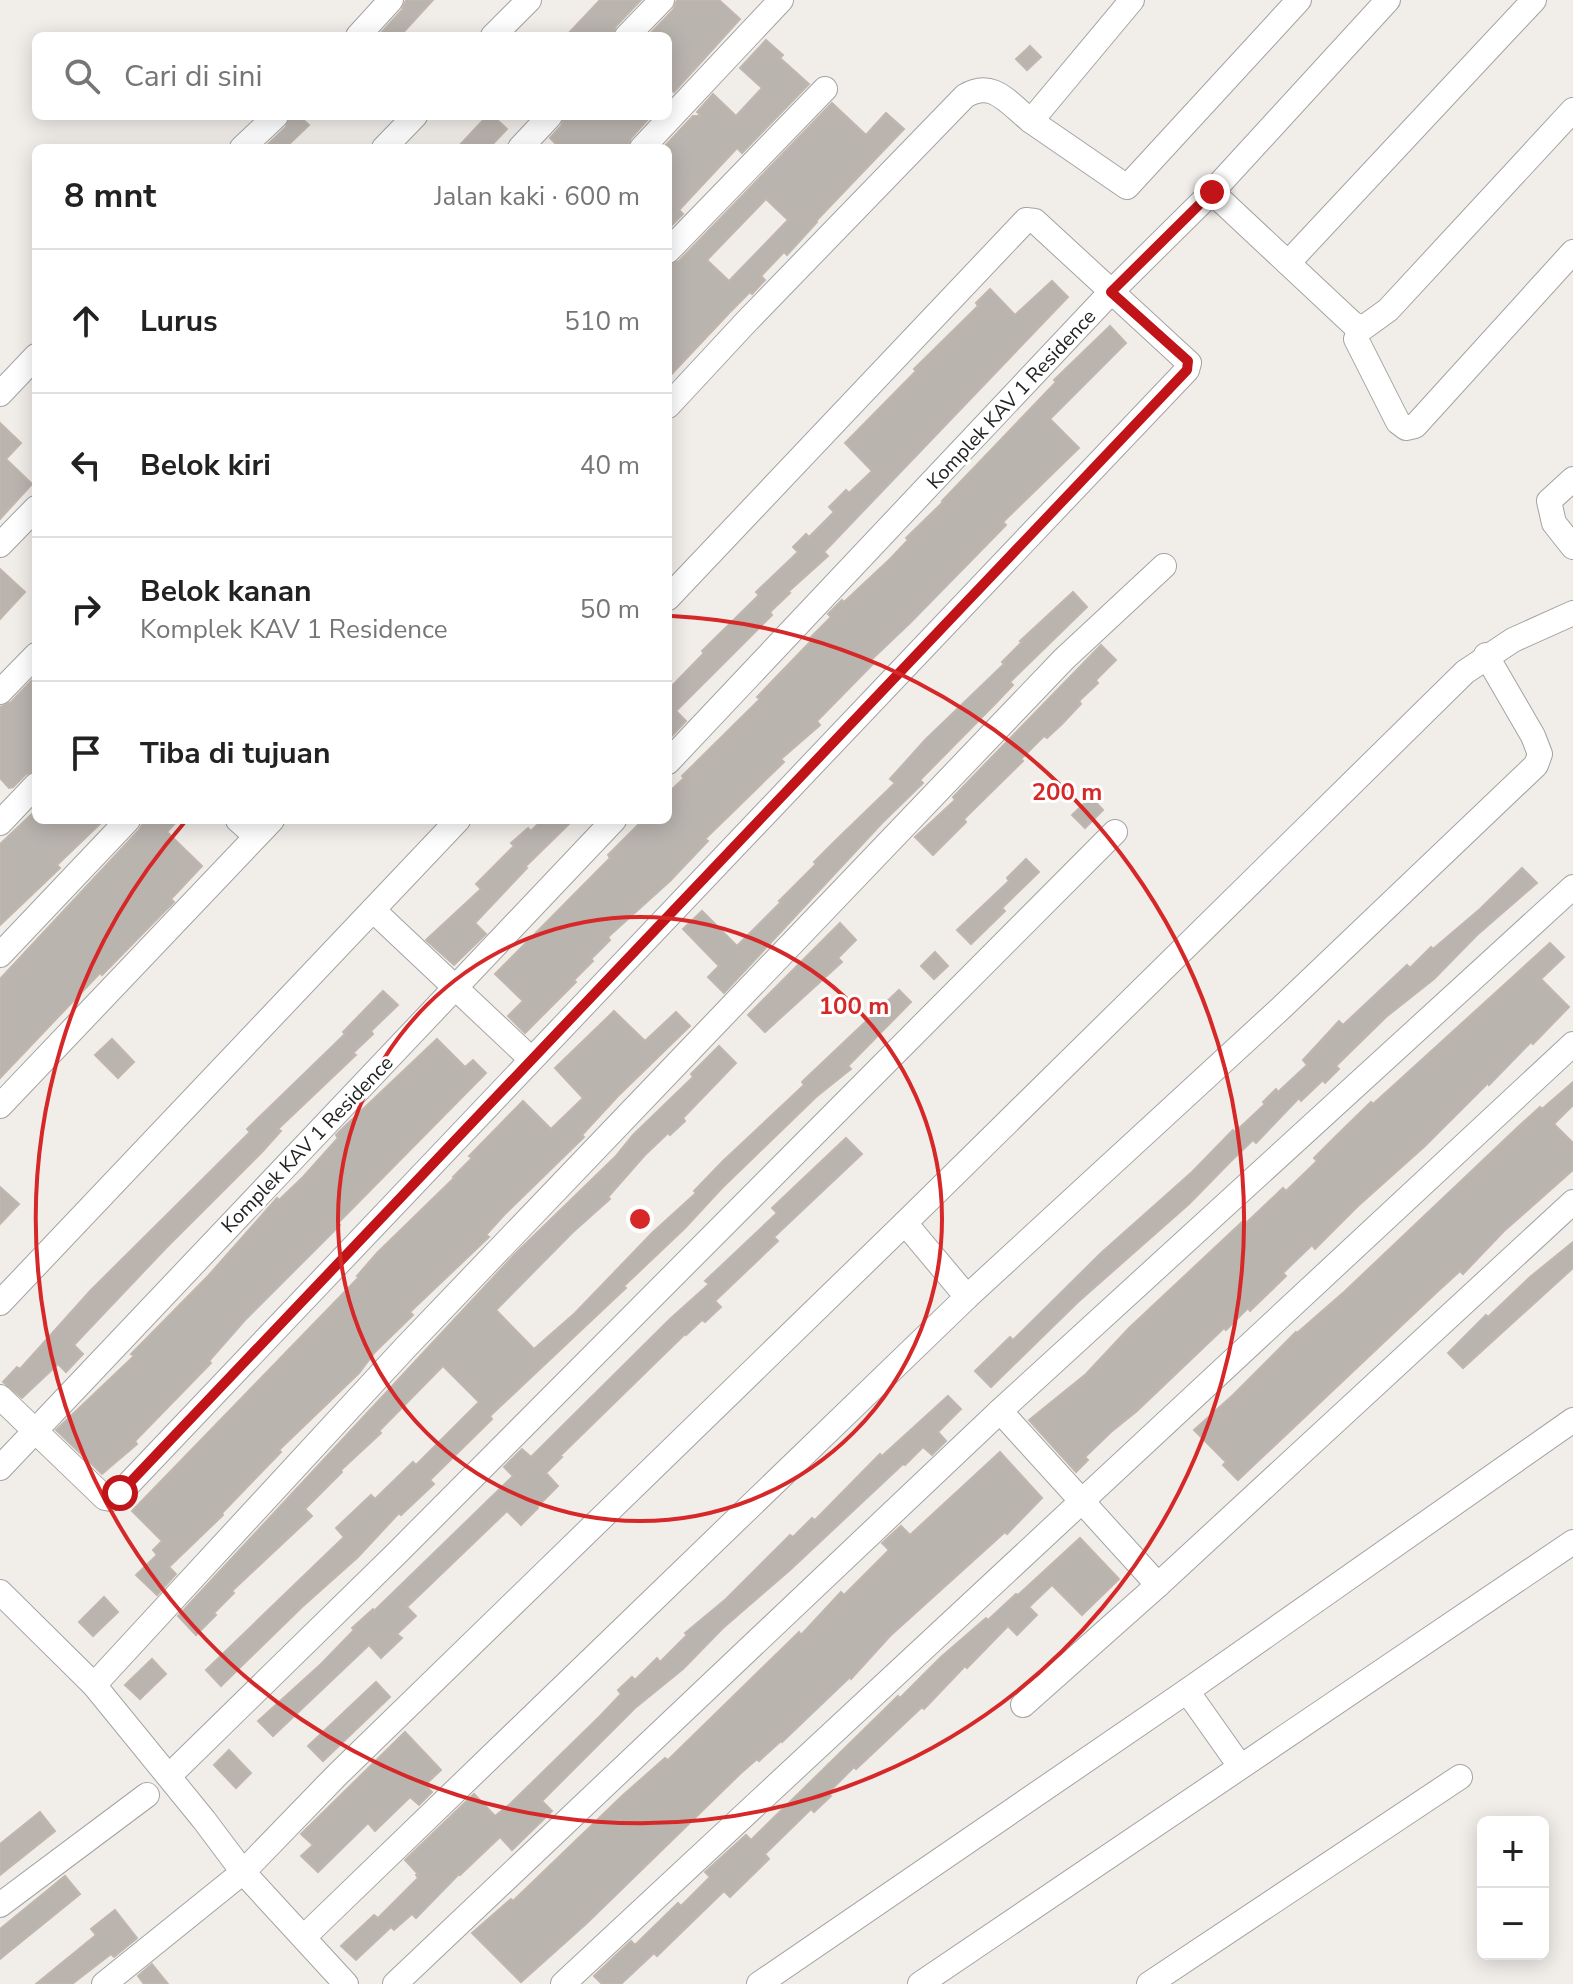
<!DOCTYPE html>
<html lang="id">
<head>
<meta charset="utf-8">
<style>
	body { margin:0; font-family:"Nunito Sans",sans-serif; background:#f2f2f2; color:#222 }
	.controls { position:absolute; right:24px; bottom:24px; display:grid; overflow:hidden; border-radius:12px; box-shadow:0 4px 20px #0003 }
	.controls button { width:72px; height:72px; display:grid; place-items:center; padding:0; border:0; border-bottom:2px solid #e0e0e0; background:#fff; color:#222; font:40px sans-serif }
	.stop { position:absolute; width:24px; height:24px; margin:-18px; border:6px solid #c01419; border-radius:50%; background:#fff }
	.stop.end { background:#c01419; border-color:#fff; box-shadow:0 2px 8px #0008 }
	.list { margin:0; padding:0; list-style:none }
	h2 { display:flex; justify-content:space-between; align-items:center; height:104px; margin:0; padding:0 32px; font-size:34px }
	h2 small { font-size:26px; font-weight:400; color:#767676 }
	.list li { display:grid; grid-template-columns:52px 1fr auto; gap:24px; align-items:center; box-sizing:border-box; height:144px; padding:0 32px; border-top:2px solid #e0e0e0 }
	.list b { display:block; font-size:30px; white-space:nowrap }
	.list p { margin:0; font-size:26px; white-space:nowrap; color:#767676 }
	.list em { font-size:26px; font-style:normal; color:#767676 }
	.icon { flex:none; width:44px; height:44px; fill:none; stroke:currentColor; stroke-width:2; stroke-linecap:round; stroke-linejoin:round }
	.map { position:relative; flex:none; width:1573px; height:1984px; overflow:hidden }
	.search { position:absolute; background:#fff; box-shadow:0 4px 20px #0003; left:32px; top:32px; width:640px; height:88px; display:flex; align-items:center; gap:20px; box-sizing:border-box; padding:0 28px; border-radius:12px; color:#767676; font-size:30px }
	.panel { position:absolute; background:#fff; box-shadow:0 4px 20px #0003; left:32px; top:144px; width:640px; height:680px; border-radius:12px }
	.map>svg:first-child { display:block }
</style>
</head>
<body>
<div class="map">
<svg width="1573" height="1984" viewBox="0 0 1573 1984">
	<rect width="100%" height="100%" fill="#f1eeea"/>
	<g fill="#bab4af" stroke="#c1b6ad" stroke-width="2" fill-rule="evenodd">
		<polygon points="406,0 433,0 400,36 378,36 402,10"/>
		<polygon points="600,0 641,0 616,26 612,36 566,36"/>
		<polygon points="677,0 719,0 740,19 674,92 668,86 668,36 648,36 673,10"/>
		<polygon points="766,40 783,55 780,58 809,84 742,153 737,148 679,210 683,214 668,229 668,148 663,148 693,116 701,116 697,112 713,94 736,116 762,88 740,68"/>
		<polygon points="1030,46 1041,57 1027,70 1016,59"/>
		<path d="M 832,103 L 866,135 L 886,113 L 904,129 L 816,221 L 817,222 L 787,255 L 784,252 L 761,276 L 765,280 L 752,294 L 750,292 L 731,311 L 668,378 L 668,266 L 679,261 ZM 766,199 L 788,220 L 729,281 L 707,260 Z"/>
		<polygon points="291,116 299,116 309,125 285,148 264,148 286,127"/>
		<polygon points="487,116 493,116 507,129 489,148 457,148"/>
		<polygon points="565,116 651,116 631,138 627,148 560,148 550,138 561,126"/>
		<polygon points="1052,281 1068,297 824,552 828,556 788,592 790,593 770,612 772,615 676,711 686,721 668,740 668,690 704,653 702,651 759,595 756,592 798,552 793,547 806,534 809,537 834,512 829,507 846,490 849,493 872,471 845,443 916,371 914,369 978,306 976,303 990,289 1015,315"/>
		<polygon points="1110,326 1126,343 1050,419 1079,448 1003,522 1006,525 910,623 870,661 873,664 817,721 820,725 781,759 784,762 705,839 708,841 670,881 608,937 610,940 591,959 593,961 574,980 576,982 525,1033 508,1016 523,1001 495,974 610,858 608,855 643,820 668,820 668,793 684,778 682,776 760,699 757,697 811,641 809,639 831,617 828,614 842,600 844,602 890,559 908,540 906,538 943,502 942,501 1056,382 1054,380"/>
		<polygon points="0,423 21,443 6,459 32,484 0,519"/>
		<polygon points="0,569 25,592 0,619"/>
		<polygon points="1073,592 1087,607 1010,682 1013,685 995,704 920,780 923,783 882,823 724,993 708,977 719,966 683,929 702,911 737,946 781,902 779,901 816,864 814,862 833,843 895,783 890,779 925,740 1004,664 1002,662 1022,642 1020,641"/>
		<polygon points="1101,645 1116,660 1096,680 1098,683 1079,701 1081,704 1062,724 1047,738 1044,736 1021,759 1023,761 964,819 966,822 933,855 915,837 955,800 953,797"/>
		<polygon points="36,676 36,770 26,774 13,787 9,788 0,778 0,707 11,702"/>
		<polygon points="1091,797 1103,810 1085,828 1072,815"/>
		<polygon points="36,807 36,820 104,820 57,865 60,868 0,925 0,844 35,811"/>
		<polygon points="145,820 178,820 167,832 202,866 171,899 174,902 159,917 102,975 100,973 0,1078 0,979 139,830"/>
		<polygon points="542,820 573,820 525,867 527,868 475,923 486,934 454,965 426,940 481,889 476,884 514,846 511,843 528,828 531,831"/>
		<polygon points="1026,859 1039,872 1002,908 1005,911 971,944 957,930 1009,881 1007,878"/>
		<polygon points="1522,868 1537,883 1477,935 1434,979 1386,1017 1336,1066 1339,1069 1325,1083 1323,1080 1301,1101 1299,1098 1256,1143 1253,1140 1231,1161 1189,1204 1078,1302 991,1387 975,1371 1010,1337 1013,1340 1101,1253 1192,1172 1233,1130 1235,1132 1265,1104 1263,1102 1276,1089 1278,1092 1307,1065 1303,1060 1339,1021 1343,1025 1407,965 1410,968 1431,947 1433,949 1480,909"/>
		<polygon points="840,923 856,940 838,958 842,962 765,1032 748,1015"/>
		<polygon points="1550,943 1564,957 1541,979 1569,1007 1533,1044 1531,1042 1489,1085 1488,1083 1425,1146 1358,1206 1315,1249 1312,1245 1283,1273 1286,1276 1250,1311 1248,1308 1226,1330 1224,1328 1137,1411 1111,1432 1085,1457 1088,1460 1076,1472 1029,1420 1086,1374 1129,1328 1242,1222 1245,1224 1283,1188 1286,1191 1317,1161 1314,1158 1333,1139 1371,1102 1373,1104 1394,1085"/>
		<polygon points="935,952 948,966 934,979 921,966"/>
		<polygon points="899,990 911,1002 848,1066 851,1069 816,1097 722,1188 685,1228 624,1286 626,1288 612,1301 490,1416 492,1419 430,1480 434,1484 401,1515 399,1513 358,1557 302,1607 221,1686 206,1670 344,1537 336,1528 371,1495 375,1499 413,1462 416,1465 479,1402 443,1366 379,1431 381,1433 341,1470 342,1472 305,1509 312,1516 232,1591 234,1593 214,1613 216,1615 196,1635 178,1616 516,1253 616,1156 633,1135 693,1077 691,1074 719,1046 736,1063 683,1118 685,1121 670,1135 668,1133 644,1156 608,1197 610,1199 573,1232 496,1310 534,1349 575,1313 652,1233 696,1193 694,1191 723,1161 804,1085 802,1082"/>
		<polygon points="383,991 398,1005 371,1031 373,1034 353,1053 356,1055 278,1129 281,1131 262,1152 166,1248 74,1345 83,1354 66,1372 58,1364 22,1398 3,1382 17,1367 20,1369 91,1290 250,1132 247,1129 345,1034 343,1032"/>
		<polygon points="614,1011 645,1041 676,1012 690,1026 618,1096 582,1135 584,1137 504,1215 486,1235 489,1237 410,1312 413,1315 375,1352 359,1373 279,1450 281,1452 222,1513 223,1515 169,1567 176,1574 157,1595 136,1575 157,1555 153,1550 162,1541 132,1511 359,1277 357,1276 377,1253 454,1178 453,1177 472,1158 469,1156 523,1101 551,1129 583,1098 555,1068"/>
		<polygon points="112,1039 134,1062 118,1078 95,1055"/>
		<polygon points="437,1039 465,1067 473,1060 486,1073 338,1223 340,1225 245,1320 209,1361 211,1363 135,1441 137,1444 102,1474 56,1430 134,1356 131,1354 208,1276 277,1198 279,1200 303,1177 338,1138 336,1135 343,1128"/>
		<polygon points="1573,1082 1573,1105 1554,1124 1573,1143 1573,1170 1504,1231 1463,1274 1460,1271 1437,1292 1238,1480 1223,1465 1226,1462 1194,1430 1233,1395 1296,1332 1297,1333 1344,1292 1519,1126 1540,1107 1542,1109"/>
		<polygon points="846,1138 862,1154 774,1237 778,1241 715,1301 721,1307 705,1322 702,1320 686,1335 685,1334 560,1456 562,1457 546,1473 558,1486 537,1507 538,1508 521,1525 507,1511 407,1607 416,1616 397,1634 402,1638 381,1658 369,1645 273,1736 258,1721 321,1664 354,1630 352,1628 373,1609 374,1611 513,1476 504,1467 522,1449 531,1457 670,1319 709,1284 705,1281 777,1213 772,1208"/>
		<polygon points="0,1187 19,1204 0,1224"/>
		<polygon points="1573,1242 1573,1268 1463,1368 1448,1353 1486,1315 1488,1317 1530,1277"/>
		<polygon points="948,1396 961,1409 938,1432 946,1441 932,1455 923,1447 905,1465 903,1464 790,1570 723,1628 683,1669 635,1708 542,1801 552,1811 512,1850 500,1837 460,1875 459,1874 416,1918 412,1914 394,1930 391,1927 356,1960 341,1946 374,1915 378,1918 418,1878 416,1875 418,1874 405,1860 474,1794 495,1816 510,1804 600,1716 621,1694 618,1690 632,1677 635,1680 657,1658 660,1662 687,1635 685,1633 726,1599 790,1535 793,1537 812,1518 815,1520 880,1454 882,1456"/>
		<polygon points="1000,1452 1042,1498 1007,1534 1005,1532 890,1636 851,1679 850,1677 782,1742 781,1741 759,1761 757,1759 741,1773 587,1923 521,1982 472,1933 511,1899 513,1901 622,1796 665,1758 668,1760 799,1632 801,1635 841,1592 844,1595 889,1550 882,1543 901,1526 910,1535"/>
		<polygon points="1080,1538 1119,1579 1082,1615 1052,1585 1029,1607 1037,1615 1017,1635 1008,1626 967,1668 965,1666 924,1709 922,1707 856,1769 854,1767 828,1793 831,1796 814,1812 811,1809 765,1854 769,1859 730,1897 724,1891 657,1956 654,1953 621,1984 602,1984 594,1976 631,1941 635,1945 678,1903 681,1906 710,1877 705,1872 746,1835 751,1840 898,1696 900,1698 941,1657 986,1618 988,1620 1016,1594 1018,1595"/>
		<polygon points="104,1597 118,1612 93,1636 79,1622"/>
		<polygon points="152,1659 166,1674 140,1699 125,1685"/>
		<polygon points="376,1682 390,1697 323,1761 308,1746"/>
		<polygon points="405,1732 441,1770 425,1785 432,1792 419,1805 410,1797 375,1831 368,1823 318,1872 301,1856 313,1845 301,1834"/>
		<polygon points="229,1750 251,1773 236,1788 214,1765"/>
		<polygon points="40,1812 55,1831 0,1875 0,1844"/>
		<polygon points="65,1876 80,1894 0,1959 0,1929"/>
		<polygon points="115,1910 137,1938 114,1957 111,1954 72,1984 36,1984 96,1935 91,1929"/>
		<polygon points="152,1964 168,1984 144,1984 138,1976"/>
	</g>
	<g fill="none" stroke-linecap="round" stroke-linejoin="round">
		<defs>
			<g id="minor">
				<polyline points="358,36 391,0"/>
				<polyline points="493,36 529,0"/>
				<polyline points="627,36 662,0"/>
				<polyline points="1031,121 1127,187 1299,0"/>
				<polyline points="242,148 276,116"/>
				<polyline points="384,148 415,116"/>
				<polyline points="520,148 550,116"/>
				<polyline points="642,148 781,0"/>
				<polyline points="1212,192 1353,324 1363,328 1388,310 1573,110"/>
				<polyline points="668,251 825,89"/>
				<polyline points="1288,263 1534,0"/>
				<polyline points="1360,328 1356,339 1398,422 1406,428 1415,426 1573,252"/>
				<polyline points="0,394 36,356"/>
				<path d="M 668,406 L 747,321 L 965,96 C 993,79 1008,103 1031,121 L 1132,0"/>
				<polyline points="1573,479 1549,501 1554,523 1573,547"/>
				<polyline points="0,545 36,508"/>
				<polyline points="0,692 36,655"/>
				<polyline points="668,762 1111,292 1212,192 1388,0"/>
				<polyline points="238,820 256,836"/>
				<polyline points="0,823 36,785"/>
				<polyline points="373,910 531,1059"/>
				<polyline points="0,955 128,820"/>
				<polyline points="0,1106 272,820"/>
				<polyline points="905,1223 967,1297"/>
				<polyline points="0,1303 458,820"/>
				<polyline points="0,1397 105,1498 111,1499 120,1493 1187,370 1189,363 1035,221 1026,220 668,598"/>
				<polyline points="1000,1411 1158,1585"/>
				<polyline points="0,1468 614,820"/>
				<polyline points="0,1592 94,1685 204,1820 243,1872 346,1984"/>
				<polyline points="94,1685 404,1349 713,1026 1064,659 1164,566"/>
				<polyline points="1187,1691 1240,1766"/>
				<polyline points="1023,1705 1158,1585 1573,1202"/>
				<polyline points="169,1776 396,1554 1115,832"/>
				<polyline points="0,1905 147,1795"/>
				<polyline points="304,1937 967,1297 1280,1009 1536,765 1540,754 1533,736 1486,655"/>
				<polyline points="104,1984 243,1872 338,1774 905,1223 1465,672 1513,640 1573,613"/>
				<polyline points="395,1984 1000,1411 1573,887"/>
				<polyline points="563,1984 1573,1044"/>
				<polyline points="759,1984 1187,1691 1573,1420"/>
				<polyline points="920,1984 1573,1542"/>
				<polyline points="1149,1984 1460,1777"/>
			</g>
		</defs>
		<use href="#minor" stroke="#a3a3a3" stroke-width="26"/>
		<use href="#minor" stroke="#fff" stroke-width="24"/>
	</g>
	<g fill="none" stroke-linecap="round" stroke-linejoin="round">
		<polyline stroke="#c01419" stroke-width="10" points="120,1493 1187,370 1188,361 1111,292 1212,192"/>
	</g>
	<g fill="none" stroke="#d62828" stroke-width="4">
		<circle cx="640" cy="1219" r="302"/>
		<path d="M672 616A604 604 0 1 1 184 823"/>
	</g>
	<g text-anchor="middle" stroke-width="6" stroke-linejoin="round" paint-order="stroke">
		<g font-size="20" fill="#222" stroke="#fff">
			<text transform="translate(1011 399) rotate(-47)" y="7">Komplek KAV 1 Residence</text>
			<text transform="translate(307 1144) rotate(-46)" y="7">Komplek KAV 1 Residence</text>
		</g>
	</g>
	<circle cx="640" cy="1219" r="12" fill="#d62828" stroke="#fff" stroke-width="4"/>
	<g font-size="24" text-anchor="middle" font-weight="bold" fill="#d62828" stroke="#fff" stroke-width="6" stroke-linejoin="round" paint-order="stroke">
		<text x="1067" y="800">200 m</text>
		<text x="854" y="1014">100 m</text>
	</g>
</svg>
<div class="controls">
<button>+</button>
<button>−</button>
</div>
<div class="stop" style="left:120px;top:1493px"></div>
<div class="stop end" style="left:1212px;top:192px"></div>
<div class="search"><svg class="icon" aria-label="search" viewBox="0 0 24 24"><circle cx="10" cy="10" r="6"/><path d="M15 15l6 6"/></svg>Cari di sini</div>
<section class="panel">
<h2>8 mnt<small>Jalan kaki · 600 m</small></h2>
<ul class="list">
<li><svg class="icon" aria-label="ahead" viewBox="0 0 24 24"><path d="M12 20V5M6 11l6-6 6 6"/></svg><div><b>Lurus</b></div><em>510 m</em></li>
<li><svg class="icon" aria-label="left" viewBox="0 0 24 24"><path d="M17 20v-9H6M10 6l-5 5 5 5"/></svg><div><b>Belok kiri</b></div><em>40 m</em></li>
<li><svg class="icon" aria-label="right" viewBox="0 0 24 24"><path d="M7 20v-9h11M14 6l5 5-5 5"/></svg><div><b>Belok kanan</b><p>Komplek KAV 1 Residence</p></div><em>50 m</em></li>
<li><svg class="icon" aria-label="arrive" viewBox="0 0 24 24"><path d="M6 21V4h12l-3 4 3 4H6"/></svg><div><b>Tiba di tujuan</b></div></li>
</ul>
</section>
</div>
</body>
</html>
